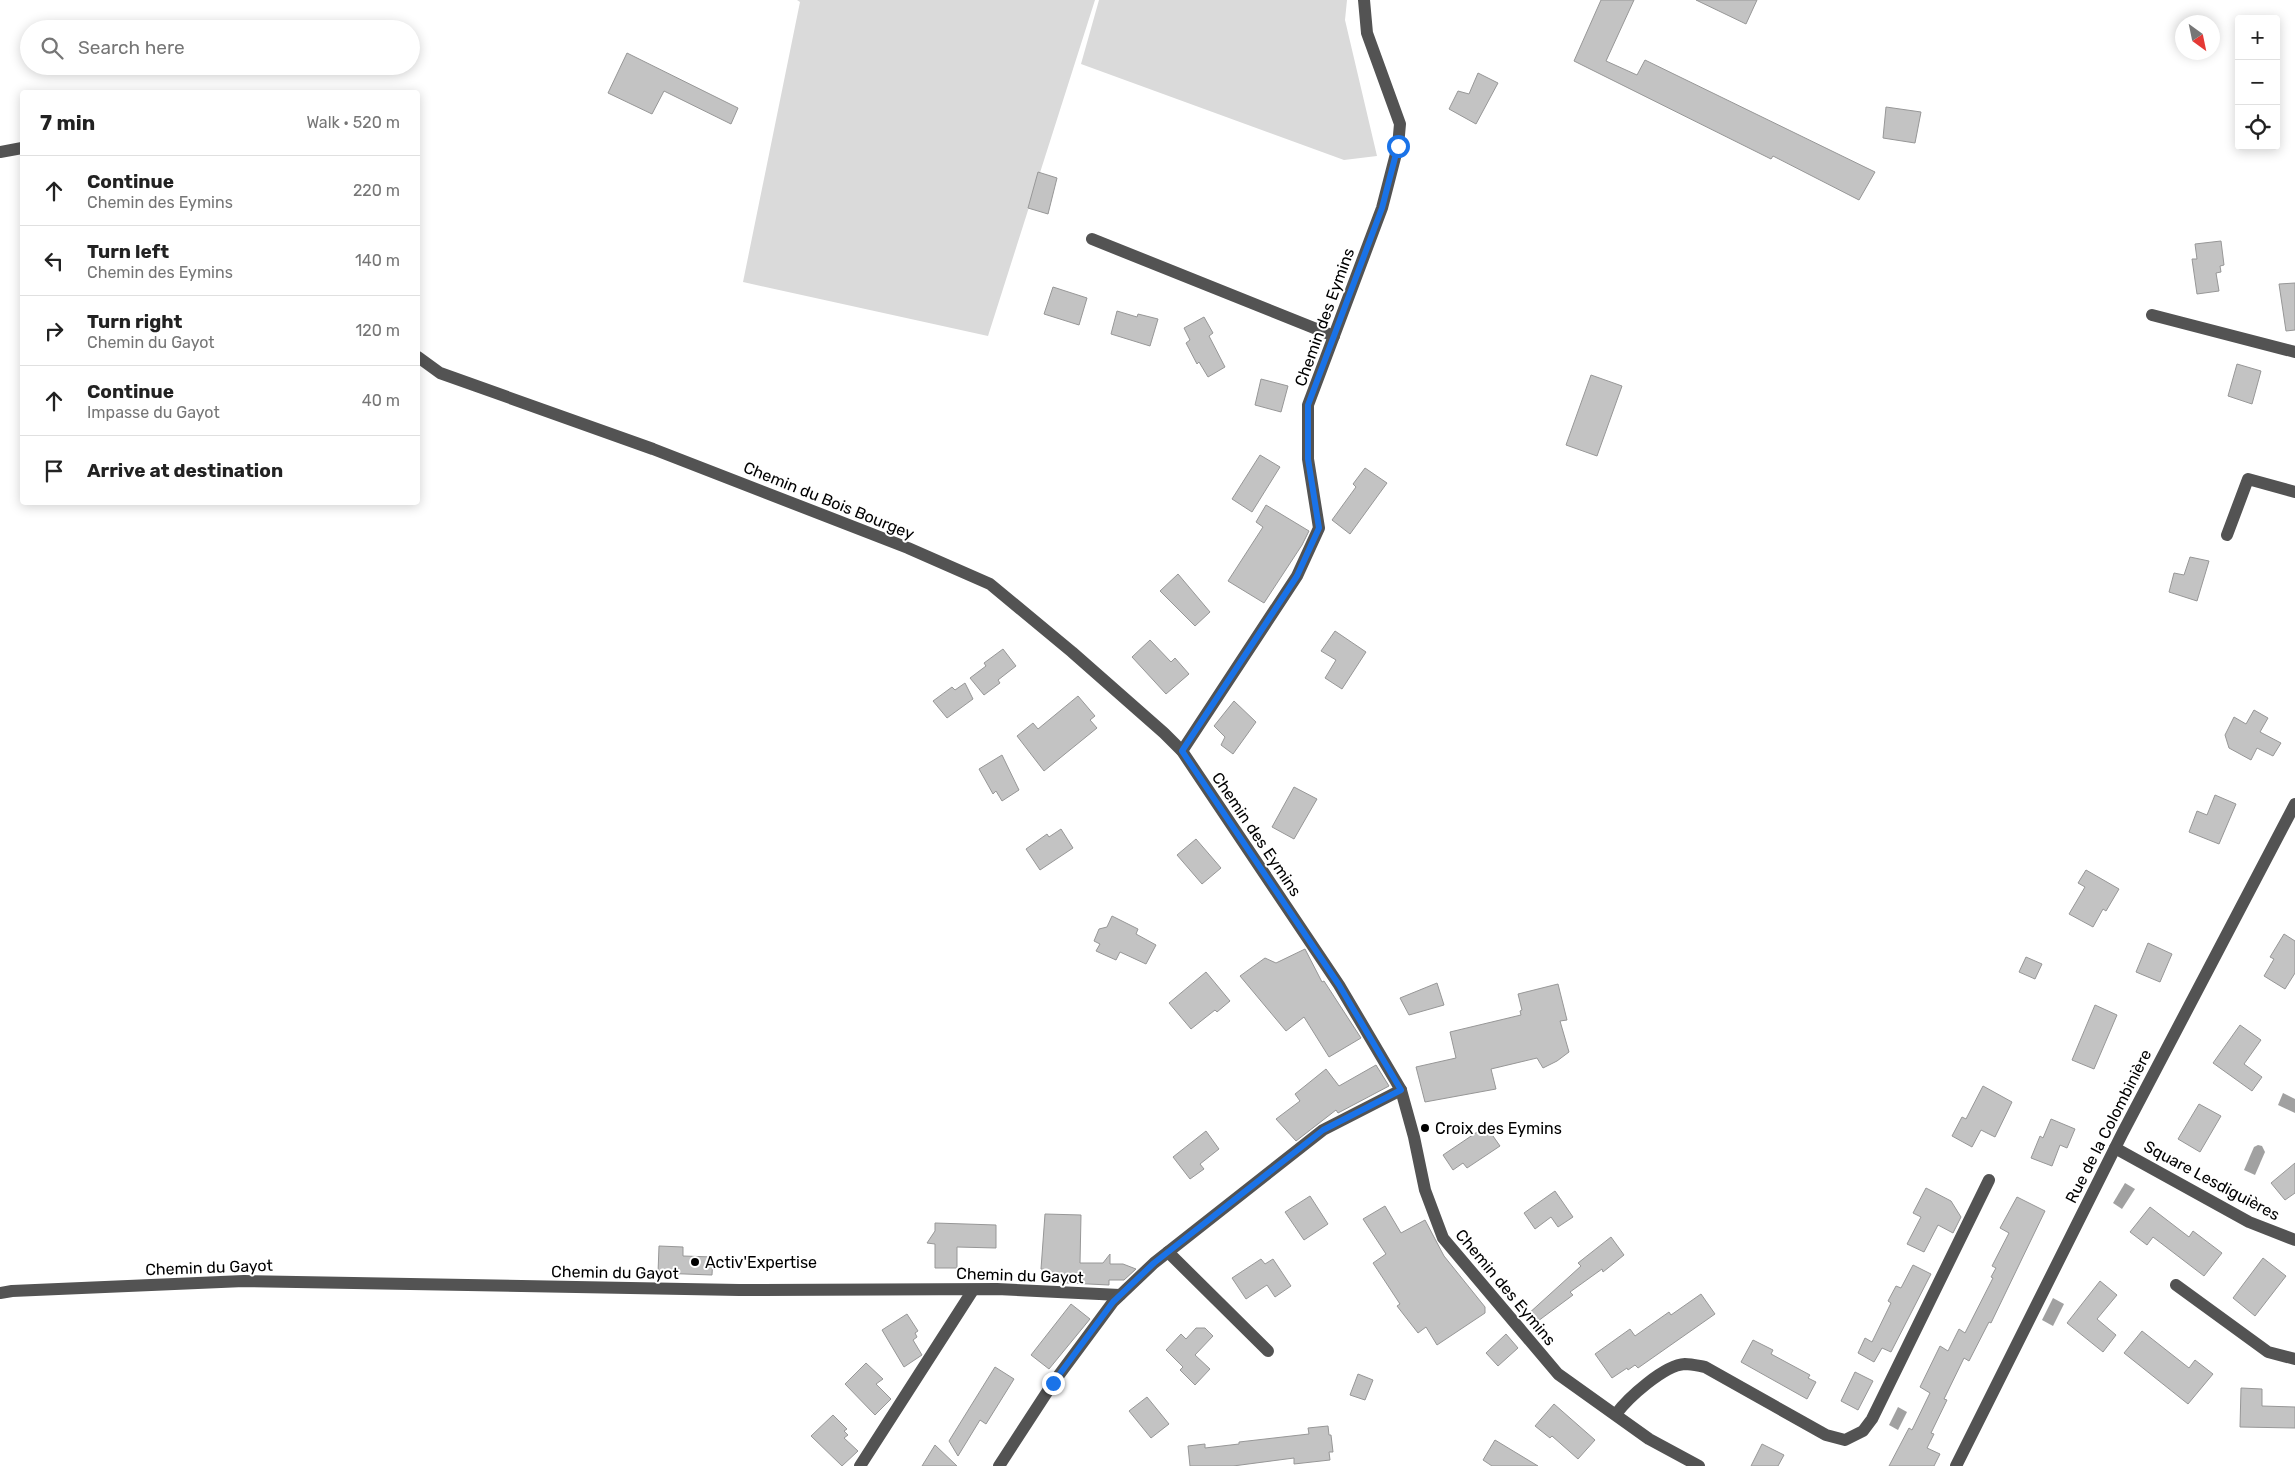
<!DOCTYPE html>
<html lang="en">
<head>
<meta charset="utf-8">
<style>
	body { margin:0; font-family:Rubik,sans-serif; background:#f6f6f6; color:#222 }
	.controls { position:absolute; right:15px; top:15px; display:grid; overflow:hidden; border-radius:5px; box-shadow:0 2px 12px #0003 }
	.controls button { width:45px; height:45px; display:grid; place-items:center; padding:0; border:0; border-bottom:1px solid #e0e0e0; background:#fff; color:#222; font:25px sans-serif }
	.compass { position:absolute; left:2175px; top:15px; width:45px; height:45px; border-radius:50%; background:#fff; box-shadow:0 2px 12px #0003; rotate:147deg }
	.stop { position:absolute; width:15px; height:15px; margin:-11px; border:4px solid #1a73e8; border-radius:50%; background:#fff }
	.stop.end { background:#1a73e8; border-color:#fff; box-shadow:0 1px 5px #0008 }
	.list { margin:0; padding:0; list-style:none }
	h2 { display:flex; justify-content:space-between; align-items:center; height:65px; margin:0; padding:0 20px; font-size:21px }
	h2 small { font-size:16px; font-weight:400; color:#767676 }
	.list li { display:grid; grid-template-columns:32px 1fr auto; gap:15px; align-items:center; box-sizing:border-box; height:70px; padding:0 20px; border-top:1px solid #e0e0e0 }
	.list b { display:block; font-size:19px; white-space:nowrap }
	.list p { margin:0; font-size:16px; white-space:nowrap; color:#767676 }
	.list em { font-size:16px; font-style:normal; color:#767676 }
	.icon { flex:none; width:28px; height:28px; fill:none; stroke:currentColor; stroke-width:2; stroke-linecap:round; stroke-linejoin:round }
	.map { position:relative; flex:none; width:2295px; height:1466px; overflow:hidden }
	.search { position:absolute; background:#fff; box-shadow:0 2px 12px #0003; left:20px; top:20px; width:400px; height:55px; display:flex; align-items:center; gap:12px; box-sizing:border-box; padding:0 18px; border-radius:28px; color:#767676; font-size:19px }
	.panel { position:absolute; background:#fff; box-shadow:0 2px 12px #0003; left:20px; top:90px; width:400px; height:415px; border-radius:5px }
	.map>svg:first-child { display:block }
</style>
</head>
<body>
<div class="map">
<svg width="2295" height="1466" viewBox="0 0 2295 1466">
	<rect width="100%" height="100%" fill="#fff"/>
	<g fill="#dadada">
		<polygon points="797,0 1095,0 988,336 743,282 800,2"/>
		<polygon points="1099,0 1347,0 1345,20 1377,156 1344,160 1081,64"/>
	</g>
	<g fill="#a1a1a1">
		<polygon points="2283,1093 2295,1099 2295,1113 2278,1105"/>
		<polygon points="2258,1145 2262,1146 2265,1152 2255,1175 2244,1170 2254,1147"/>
		<polygon points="2125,1183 2135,1189 2122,1209 2113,1203"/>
		<polygon points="2053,1298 2064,1304 2053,1326 2042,1320"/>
		<polygon points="1898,1407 1907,1412 1898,1430 1889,1425"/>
	</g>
	<g fill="#c3c3c3" stroke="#979797">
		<polygon points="1601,0 1634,0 1606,61 1637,75 1645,60 1875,172 1859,200 1773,156 1771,159 1574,61"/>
		<polygon points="1696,0 1757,0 1746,24"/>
		<polygon points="627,53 738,108 731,124 664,91 652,114 608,93"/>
		<polygon points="1478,73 1498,83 1476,124 1449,109 1458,91 1469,94"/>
		<polygon points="1886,107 1921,112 1915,143 1883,138"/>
		<polygon points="1038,172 1057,178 1048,214 1028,208"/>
		<polygon points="2221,241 2224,265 2220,266 2221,272 2216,273 2219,291 2197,294 2192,259 2197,259 2195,244"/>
		<polygon points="2295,283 2295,330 2286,331 2279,284"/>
		<polygon points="1053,287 1087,298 1079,325 1044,314"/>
		<polygon points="1117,311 1137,317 1138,314 1158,319 1150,346 1111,334"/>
		<polygon points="1204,317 1213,333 1209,336 1225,367 1208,377 1199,362 1197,364 1186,343 1190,340 1184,328"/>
		<polygon points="2237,364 2261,371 2252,404 2228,396"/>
		<polygon points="1591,375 1622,386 1597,456 1566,445"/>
		<polygon points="1261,379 1288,386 1281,412 1255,405"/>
		<polygon points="1260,455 1280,467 1252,512 1232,499"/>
		<polygon points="1365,468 1387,483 1350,534 1332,520 1356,487 1353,484"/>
		<polygon points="1266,505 1309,531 1302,545 1264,603 1228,581 1263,527 1256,522"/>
		<polygon points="2190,557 2209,561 2197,601 2169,592 2174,573 2184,575"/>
		<polygon points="1178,574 1210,612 1195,626 1160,591"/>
		<polygon points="1335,631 1366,652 1342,689 1325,678 1336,660 1321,651"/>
		<polygon points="1150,640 1171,662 1175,658 1189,674 1166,694 1132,657"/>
		<polygon points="1003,649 1016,666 998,680 1000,683 984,695 970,678 986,666 984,663"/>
		<polygon points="965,683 973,699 947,718 933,701 952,687 955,690"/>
		<polygon points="1078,696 1095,716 1090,720 1097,728 1044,771 1017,736 1033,723 1038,729"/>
		<polygon points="1234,701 1256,722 1233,754 1221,745 1225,737 1214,726"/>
		<polygon points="2254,710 2268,718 2260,732 2281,743 2273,756 2257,748 2251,760 2229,748 2225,735 2234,717 2246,724"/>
		<polygon points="1002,755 1019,790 1002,801 996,791 993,794 979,769"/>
		<polygon points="1294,787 1317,799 1294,839 1272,827"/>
		<polygon points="2215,795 2236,804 2219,844 2189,832 2197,811 2207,815"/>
		<polygon points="1061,829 1073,848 1040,870 1026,849 1047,834 1049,837"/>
		<polygon points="1196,839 1221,868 1202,884 1177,855"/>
		<polygon points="2086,870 2119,889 2106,911 2103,909 2093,927 2069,914 2085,887 2078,883"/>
		<polygon points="1112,916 1138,929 1136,934 1156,945 1146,964 1120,952 1116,960 1096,951 1100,944 1094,941 1099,929 1107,927"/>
		<polygon points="2284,934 2295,941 2295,973 2285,989 2264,976 2274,959 2270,957"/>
		<polygon points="2148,943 2172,954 2160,982 2136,972"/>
		<polygon points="1305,949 1322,982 1324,981 1361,1038 1329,1057 1304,1017 1286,1031 1240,976 1265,958 1276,963"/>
		<polygon points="2026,957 2042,964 2035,979 2019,972"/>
		<polygon points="1206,972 1230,1001 1217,1012 1215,1010 1191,1029 1169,1003"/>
		<polygon points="1437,983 1444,1005 1409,1015 1400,998"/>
		<polygon points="1558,984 1567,1020 1560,1021 1569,1052 1557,1061 1543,1068 1537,1058 1491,1069 1496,1089 1425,1102 1416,1067 1456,1058 1450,1032 1521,1015 1520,1011 1522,1010 1518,994"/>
		<polygon points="2095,1005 2117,1015 2094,1069 2072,1060"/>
		<polygon points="2240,1025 2261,1040 2244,1064 2262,1077 2252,1091 2213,1063"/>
		<polygon points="1376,1065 1389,1086 1338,1113 1336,1110 1296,1141 1276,1119 1300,1101 1295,1094 1326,1069 1339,1086"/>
		<polygon points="1983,1086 2012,1102 1995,1137 1981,1130 1972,1147 1952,1136 1962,1117 1966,1119"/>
		<polygon points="2199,1104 2221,1116 2200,1152 2178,1139"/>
		<polygon points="2051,1119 2075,1129 2067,1148 2060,1145 2052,1166 2031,1158 2040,1136 2043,1138"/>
		<polygon points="1486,1126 1500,1146 1467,1168 1463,1163 1453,1170 1443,1155"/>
		<polygon points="1206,1131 1219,1149 1200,1164 1204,1169 1190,1179 1173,1157"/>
		<polygon points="2295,1163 2295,1193 2285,1200 2271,1183"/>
		<polygon points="1926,1188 1951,1201 1961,1217 1953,1233 1938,1225 1924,1252 1907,1244 1921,1217 1913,1213"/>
		<polygon points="1555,1191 1573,1217 1558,1227 1551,1217 1535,1229 1524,1213"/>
		<polygon points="1310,1196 1328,1224 1304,1240 1285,1212"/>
		<polygon points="2017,1197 2045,1211 1991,1323 1989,1322 1969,1361 1964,1358 1944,1399 1947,1400 1931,1433 1934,1434 1927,1448 1940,1454 1934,1466 1889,1466 1909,1428 1912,1430 1930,1393 1920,1387 1940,1346 1948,1351 1959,1329 1965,1333 1993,1278 1991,1277 1996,1268 1992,1266 2009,1233 2000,1228"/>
		<polygon points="1385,1206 1401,1233 1425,1220 1444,1256 1485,1307 1485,1313 1437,1345 1426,1327 1418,1333 1397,1306 1400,1304 1373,1263 1386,1254 1363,1219"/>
		<polygon points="2150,1207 2189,1237 2193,1231 2222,1253 2204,1276 2153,1237 2147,1245 2130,1232"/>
		<polygon points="1045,1214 1081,1215 1080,1263 1103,1263 1110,1254 1110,1264 1123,1264 1136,1269 1124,1280 1109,1280 1109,1285 1048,1282 1048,1270 1041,1269"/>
		<polygon points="935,1223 996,1225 996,1248 957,1247 957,1268 935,1268 935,1244 927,1243 935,1231"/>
		<polygon points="1611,1237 1624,1255 1603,1272 1602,1269 1570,1292 1573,1295 1534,1324 1527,1315 1581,1266 1578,1263"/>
		<polygon points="659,1246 683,1247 683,1256 713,1257 712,1275 658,1273"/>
		<polygon points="2263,1258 2286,1276 2255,1316 2233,1298"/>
		<polygon points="1261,1259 1265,1264 1273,1259 1291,1286 1275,1297 1267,1285 1246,1299 1232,1278"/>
		<polygon points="1913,1265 1931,1274 1891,1352 1882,1348 1874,1362 1858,1353 1865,1338 1872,1342 1891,1303 1888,1301 1896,1286 1901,1288"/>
		<polygon points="2100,1281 2117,1295 2097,1319 2116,1335 2103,1352 2067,1323"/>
		<polygon points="1701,1294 1715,1314 1638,1368 1635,1365 1628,1370 1627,1368 1612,1378 1595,1354 1630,1329 1635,1336 1669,1312 1671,1315"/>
		<polygon points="1071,1304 1090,1319 1049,1369 1031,1355"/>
		<polygon points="907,1314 918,1331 915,1333 917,1337 913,1340 922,1355 904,1367 882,1330"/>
		<polygon points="1196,1328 1205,1328 1213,1336 1195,1355 1210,1369 1195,1385 1180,1370 1183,1367 1166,1350 1181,1334 1186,1339"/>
		<polygon points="2142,1331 2189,1368 2195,1360 2213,1374 2188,1404 2124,1353"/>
		<polygon points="1506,1334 1518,1348 1498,1366 1486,1353"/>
		<polygon points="1753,1340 1773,1350 1771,1354 1810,1375 1808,1378 1816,1382 1807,1399 1741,1362"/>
		<polygon points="866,1363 883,1379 876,1384 891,1399 875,1415 845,1384"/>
		<polygon points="995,1367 1014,1379 986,1424 980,1420 958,1456 949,1441"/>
		<polygon points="1855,1372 1873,1381 1858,1410 1841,1401"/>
		<polygon points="1358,1374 1373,1380 1365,1400 1350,1395"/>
		<polygon points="2241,1388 2262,1389 2262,1406 2295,1407 2295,1428 2240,1427"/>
		<polygon points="1147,1397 1169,1424 1151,1438 1129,1411"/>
		<polygon points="1554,1404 1595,1440 1578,1459 1552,1436 1550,1438 1535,1426"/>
		<polygon points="833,1415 847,1429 844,1431 848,1435 844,1438 858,1451 842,1466 811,1436"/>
		<polygon points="1328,1426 1329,1435 1331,1435 1333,1452 1329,1452 1330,1460 1294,1464 1294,1458 1233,1466 1190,1466 1188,1446 1205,1444 1205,1448 1239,1444 1239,1442 1309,1434 1308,1428"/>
		<polygon points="1495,1440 1538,1466 1492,1466 1483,1460"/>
		<polygon points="1762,1444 1784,1455 1778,1466 1751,1466"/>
		<polygon points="935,1445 957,1466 922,1466"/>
	</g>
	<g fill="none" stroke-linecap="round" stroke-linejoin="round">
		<g stroke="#535353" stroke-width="12">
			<polyline points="0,152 22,148"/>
			<polyline points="1092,239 1334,336"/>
			<polyline points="2152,315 2295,352"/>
			<polyline points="418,357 440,373 653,449 908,548 990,584 1072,652 1164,733 1182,751 1339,985 1401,1090 1414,1137 1425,1190 1443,1238 1558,1374 1649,1439 1699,1466"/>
			<polyline points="2227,535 2248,479 2295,492"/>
			<polyline points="1182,751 1297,576 1319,528 1308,459 1308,405 1382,208 1398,146 1400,124 1367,33 1364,0"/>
			<polyline points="2115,1148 2249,1222 2295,1240"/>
			<polyline points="1168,1252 1268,1351"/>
			<polyline points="2176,1285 2268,1352 2295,1359"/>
			<polyline points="0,1293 12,1291 244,1281 739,1290 997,1289 1120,1295"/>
			<path d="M 1616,1414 C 1628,1398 1664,1365 1685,1364 C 1692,1364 1699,1366 1705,1367 L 1826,1435 L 1845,1440 L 1863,1431 L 1872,1419 L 1989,1180"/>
			<polyline points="860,1466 973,1290"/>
			<polyline points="999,1466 1053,1383 1113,1302 1154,1263 1323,1130 1401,1090"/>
			<polyline points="1956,1466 2122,1134 2295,804"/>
		</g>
	</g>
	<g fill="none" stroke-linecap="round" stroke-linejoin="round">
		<polyline stroke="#1a73e8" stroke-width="6" points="1053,1383 1113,1302 1154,1263 1323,1130 1401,1090 1339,985 1182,751 1297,576 1319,528 1308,459 1308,405 1382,208 1398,146"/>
	</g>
	<g fill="#000" stroke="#fff" stroke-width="2">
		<circle cx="1425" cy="1128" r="5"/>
		<circle cx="695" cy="1262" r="5"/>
	</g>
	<g text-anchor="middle" stroke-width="4" stroke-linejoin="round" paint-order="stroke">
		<g font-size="16" fill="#000" stroke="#fff">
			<text transform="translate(1324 317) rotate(-70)" y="6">Chemin des Eymins</text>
			<text transform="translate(829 500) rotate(22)" y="6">Chemin du Bois Bourgey</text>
			<text transform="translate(1257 834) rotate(56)" y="6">Chemin des Eymins</text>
			<text transform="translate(2108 1126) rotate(-63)" y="6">Rue de la Colombinière</text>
			<text transform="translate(2212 1180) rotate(28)" y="6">Square Lesdiguières</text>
			<text transform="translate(209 1267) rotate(-2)" y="6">Chemin du Gayot</text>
			<text transform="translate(615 1272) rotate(1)" y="6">Chemin du Gayot</text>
			<text transform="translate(1020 1275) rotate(2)" y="6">Chemin du Gayot</text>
			<text transform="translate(1506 1287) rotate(50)" y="6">Chemin des Eymins</text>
		</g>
		<g font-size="16" fill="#000" stroke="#fff" text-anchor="start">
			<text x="1435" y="1134">Croix des Eymins</text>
			<text x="705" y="1268">Activ'Expertise</text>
		</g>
	</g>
</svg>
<div class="controls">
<button>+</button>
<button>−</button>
<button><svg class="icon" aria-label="locate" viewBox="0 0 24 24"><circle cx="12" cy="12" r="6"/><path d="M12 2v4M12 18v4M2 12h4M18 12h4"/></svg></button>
</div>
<svg class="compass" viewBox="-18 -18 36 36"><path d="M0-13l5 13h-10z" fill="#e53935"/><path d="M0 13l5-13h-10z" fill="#767676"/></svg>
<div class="stop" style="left:1398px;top:146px"></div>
<div class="stop end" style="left:1053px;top:1383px"></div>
<div class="search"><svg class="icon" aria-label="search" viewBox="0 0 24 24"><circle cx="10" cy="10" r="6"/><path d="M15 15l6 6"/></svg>Search here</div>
<section class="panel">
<h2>7 min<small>Walk · 520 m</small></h2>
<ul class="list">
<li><svg class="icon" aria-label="ahead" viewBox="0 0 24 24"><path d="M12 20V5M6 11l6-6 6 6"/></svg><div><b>Continue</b><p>Chemin des Eymins</p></div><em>220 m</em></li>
<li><svg class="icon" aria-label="left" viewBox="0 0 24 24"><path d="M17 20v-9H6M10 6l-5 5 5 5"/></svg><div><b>Turn left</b><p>Chemin des Eymins</p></div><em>140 m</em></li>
<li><svg class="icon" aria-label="right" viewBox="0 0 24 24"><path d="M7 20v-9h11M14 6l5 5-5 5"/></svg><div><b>Turn right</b><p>Chemin du Gayot</p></div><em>120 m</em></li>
<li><svg class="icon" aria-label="ahead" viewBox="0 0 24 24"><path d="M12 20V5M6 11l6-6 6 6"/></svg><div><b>Continue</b><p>Impasse du Gayot</p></div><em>40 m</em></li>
<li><svg class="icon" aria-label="arrive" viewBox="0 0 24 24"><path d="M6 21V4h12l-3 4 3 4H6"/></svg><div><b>Arrive at destination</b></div></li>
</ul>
</section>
</div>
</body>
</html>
